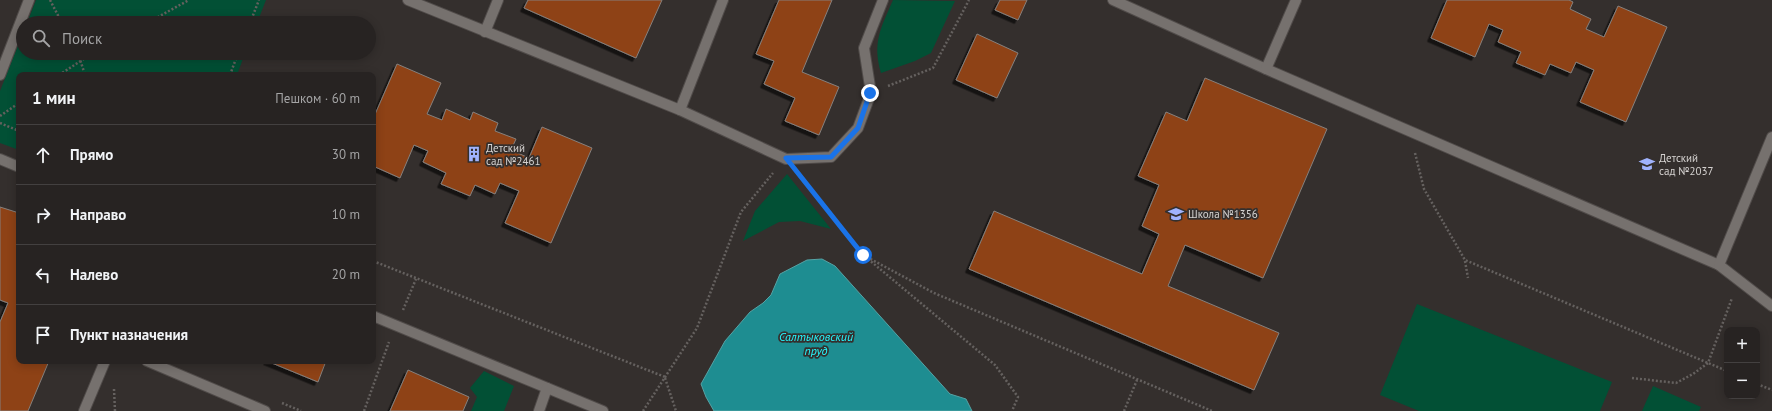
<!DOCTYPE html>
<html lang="ru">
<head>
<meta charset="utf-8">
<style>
	body { margin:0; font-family:"PT Sans",sans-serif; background:#332f2f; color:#f1f3f6 }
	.controls { position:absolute; right:12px; bottom:12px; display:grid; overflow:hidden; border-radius:8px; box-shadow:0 2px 10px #0003 }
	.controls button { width:36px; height:36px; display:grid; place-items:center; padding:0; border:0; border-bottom:1px solid #434040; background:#272322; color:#f1f3f6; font:20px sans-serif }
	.stop { position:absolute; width:12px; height:12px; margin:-9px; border:3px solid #1a73e8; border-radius:50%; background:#fff }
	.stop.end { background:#1a73e8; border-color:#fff; box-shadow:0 1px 4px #0008 }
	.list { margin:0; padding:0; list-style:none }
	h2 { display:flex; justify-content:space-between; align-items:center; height:52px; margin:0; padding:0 16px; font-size:17px }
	h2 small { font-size:13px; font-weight:400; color:#a4a4a5 }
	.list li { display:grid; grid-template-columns:26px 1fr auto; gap:12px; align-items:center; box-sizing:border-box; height:60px; padding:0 16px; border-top:1px solid #434040 }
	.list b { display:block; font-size:15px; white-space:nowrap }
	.list em { font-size:13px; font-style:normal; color:#a4a4a5 }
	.icon { flex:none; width:22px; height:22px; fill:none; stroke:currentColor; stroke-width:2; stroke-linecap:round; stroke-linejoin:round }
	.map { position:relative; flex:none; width:1772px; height:411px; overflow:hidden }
	.search { position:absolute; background:#272322; box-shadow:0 2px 10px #0003; left:16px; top:16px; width:360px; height:44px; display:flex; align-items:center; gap:10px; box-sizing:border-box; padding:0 14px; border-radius:22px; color:#a4a4a5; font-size:15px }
	.panel { position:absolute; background:#272322; box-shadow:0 2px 10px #0003; left:16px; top:72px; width:360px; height:292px; border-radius:8px }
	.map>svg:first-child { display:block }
</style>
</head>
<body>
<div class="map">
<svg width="1772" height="411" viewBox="0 0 1772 411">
	<defs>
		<filter id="shadow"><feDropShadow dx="-3.5" dy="3.5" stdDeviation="0" flood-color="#0009"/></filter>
	</defs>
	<rect width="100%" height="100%" fill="#342f2d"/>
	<g fill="#025035">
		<polygon points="36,0 266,0 257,23 27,23"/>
		<path d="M 893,0 L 955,1 L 931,53 L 915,61 L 881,73 C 872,42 881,28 893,0 Z"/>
		<polygon points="23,33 23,53 245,53 237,75 19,75 19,150 0,143 0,91"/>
		<polygon points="787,174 831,229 800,221 779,222 743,241 755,211"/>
		<polygon points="1417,304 1612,382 1600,411 1419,411 1380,395"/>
		<polygon points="484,371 514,386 504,411 471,411 477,397 470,388"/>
		<polygon points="1653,386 1701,407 1699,411 1642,411"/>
	</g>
	<polygon fill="#1e8d91" stroke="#55a2a4" points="822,259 835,266 950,394 966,399 972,411 714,411 706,397 701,384 725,341 750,312 763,303 771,295 780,274 807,260"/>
	<g fill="#8e4215" stroke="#86807d" filter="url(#shadow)">
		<polygon points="528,0 662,0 636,58 524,8"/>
		<polygon points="779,0 832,0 802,72 839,87 819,135 785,121 795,98 764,84 774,61 756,54"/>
		<polygon points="1000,0 1027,0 1018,20 995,10"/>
		<polygon points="1447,0 1569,0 1573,2 1570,9 1591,19 1586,29 1604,37 1618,6 1667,27 1626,122 1580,102 1594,70 1576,62 1571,73 1550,64 1545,75 1516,63 1521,52 1498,42 1503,30 1489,24 1475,57 1431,38"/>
		<polygon points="977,34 1018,53 997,98 956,80"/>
		<polygon points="397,64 441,83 427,114 442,120 446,109 470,120 473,112 498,123 495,131 516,139 511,150 529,158 542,127 592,148 551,243 505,223 519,191 500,183 495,194 475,185 470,196 441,184 446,173 423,162 428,151 414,145 400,178 373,166 373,119"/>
		<polygon points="1205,78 1327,129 1263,278 1185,245 1168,286 1279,333 1254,390 969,269 994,211 1142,274 1159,234 1142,226 1159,185 1138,176 1166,112 1187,121"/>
		<polygon points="0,207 19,213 19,361 49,361 28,411 0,411 0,322 8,303 0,300"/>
		<polygon points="267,361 326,361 318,382"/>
		<polygon points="408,370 469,397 463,411 390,411"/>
	</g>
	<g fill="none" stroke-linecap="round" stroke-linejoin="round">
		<defs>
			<g id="lane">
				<polyline points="408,0 680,110 786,159 831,157 858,128 871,93 864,48 883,0"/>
				<polyline points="1113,0 1266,69 1719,265 1772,306"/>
				<polyline points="485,32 498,0"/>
				<polyline points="1266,69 1296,0"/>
				<polyline points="0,75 29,0"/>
				<polyline points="680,110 723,0"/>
				<polyline points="0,159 19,167"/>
				<polyline points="1719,265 1772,137"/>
				<polyline points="373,316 603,411"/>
				<polyline points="147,361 265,411"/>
				<polyline points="84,411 105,361"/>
				<polyline points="539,411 547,388"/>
			</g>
		</defs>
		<use href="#lane" stroke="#504b49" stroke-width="12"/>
		<g stroke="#65615f" stroke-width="2.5" stroke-dasharray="2 2" stroke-linecap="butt">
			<polyline points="50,0 62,23"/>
			<polyline points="147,23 189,0"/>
			<polyline points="250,23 259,0"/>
			<polyline points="78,53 85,75"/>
			<polyline points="59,75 93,53"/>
			<polyline points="230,75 238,53"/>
			<polyline points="888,86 933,68 969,0"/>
			<polyline points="0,116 19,103"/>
			<polyline points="0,123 19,131"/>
			<polyline points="1415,153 1424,189 1465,260 1727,371"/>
			<polyline points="801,177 863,255 934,293 1212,411"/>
			<polyline points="868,259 995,365 1018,397 1012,411"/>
			<polyline points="373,261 665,377"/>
			<polyline points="1465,261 1468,278"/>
			<polyline points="403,310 416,279"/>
			<polyline points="665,378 676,411"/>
			<polyline points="1632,378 1676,383 1693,374 1708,363 1732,298"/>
			<polyline points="1757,384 1772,390"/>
			<polyline points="114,389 115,411"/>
			<polyline points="282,403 301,411"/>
			<polyline points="364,411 389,342"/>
			<polyline points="643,411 697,328 741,212 773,173"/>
			<polyline points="1124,411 1137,380"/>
		</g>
		<use href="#lane" stroke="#76716e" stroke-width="10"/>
	</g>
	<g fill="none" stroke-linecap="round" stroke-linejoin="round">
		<polyline stroke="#1a73e8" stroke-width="5" points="863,255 786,158 831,157 858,128 870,93"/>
	</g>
	<defs>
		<symbol id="building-bare" viewBox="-9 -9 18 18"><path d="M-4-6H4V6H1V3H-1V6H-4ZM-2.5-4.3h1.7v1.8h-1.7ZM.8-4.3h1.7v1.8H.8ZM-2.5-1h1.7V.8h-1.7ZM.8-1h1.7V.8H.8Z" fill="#a0b3fd" stroke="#342f2d" stroke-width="2.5" paint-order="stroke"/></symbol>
		<symbol id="school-bare" viewBox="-9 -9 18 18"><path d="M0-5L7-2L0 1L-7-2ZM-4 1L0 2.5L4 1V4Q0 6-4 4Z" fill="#a0b3fd" stroke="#342f2d" stroke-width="2.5" paint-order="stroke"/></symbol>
	</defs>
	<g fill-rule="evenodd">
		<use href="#building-bare" x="463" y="143" width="22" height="22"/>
		<use href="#school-bare" x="1636" y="153" width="22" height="22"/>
		<use href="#school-bare" x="1165" y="203" width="22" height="22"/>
	</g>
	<g text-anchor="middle" stroke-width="3.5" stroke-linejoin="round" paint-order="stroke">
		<g font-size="11" fill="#d5d2d0" stroke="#342f2d" text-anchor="start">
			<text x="486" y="152">Детский<tspan x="486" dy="13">сад №2461</tspan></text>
			<text x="1659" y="162">Детский<tspan x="1659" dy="13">сад №2037</tspan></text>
			<text x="1188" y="218">Школа №1356</text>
		</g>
		<g font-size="12" font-style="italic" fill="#25f7fe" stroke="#342f2d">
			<text x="816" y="341">Салтыковский<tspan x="816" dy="14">пруд</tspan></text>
		</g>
	</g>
</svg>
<div class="controls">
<button>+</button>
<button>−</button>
</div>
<div class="stop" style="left:863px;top:255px"></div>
<div class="stop end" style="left:870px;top:93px"></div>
<div class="search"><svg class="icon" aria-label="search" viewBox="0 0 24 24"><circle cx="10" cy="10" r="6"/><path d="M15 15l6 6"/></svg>Поиск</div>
<section class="panel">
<h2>1 мин<small>Пешком · 60 m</small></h2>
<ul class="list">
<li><svg class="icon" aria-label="ahead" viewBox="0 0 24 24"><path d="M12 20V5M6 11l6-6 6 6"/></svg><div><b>Прямо</b></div><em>30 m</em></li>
<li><svg class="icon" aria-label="right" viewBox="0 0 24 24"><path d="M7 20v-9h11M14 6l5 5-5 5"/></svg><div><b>Направо</b></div><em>10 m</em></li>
<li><svg class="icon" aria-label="left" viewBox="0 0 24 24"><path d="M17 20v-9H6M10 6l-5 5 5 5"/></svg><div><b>Налево</b></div><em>20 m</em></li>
<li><svg class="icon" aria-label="arrive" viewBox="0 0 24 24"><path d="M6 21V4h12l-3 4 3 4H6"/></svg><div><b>Пункт назначения</b></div></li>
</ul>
</section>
</div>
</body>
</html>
